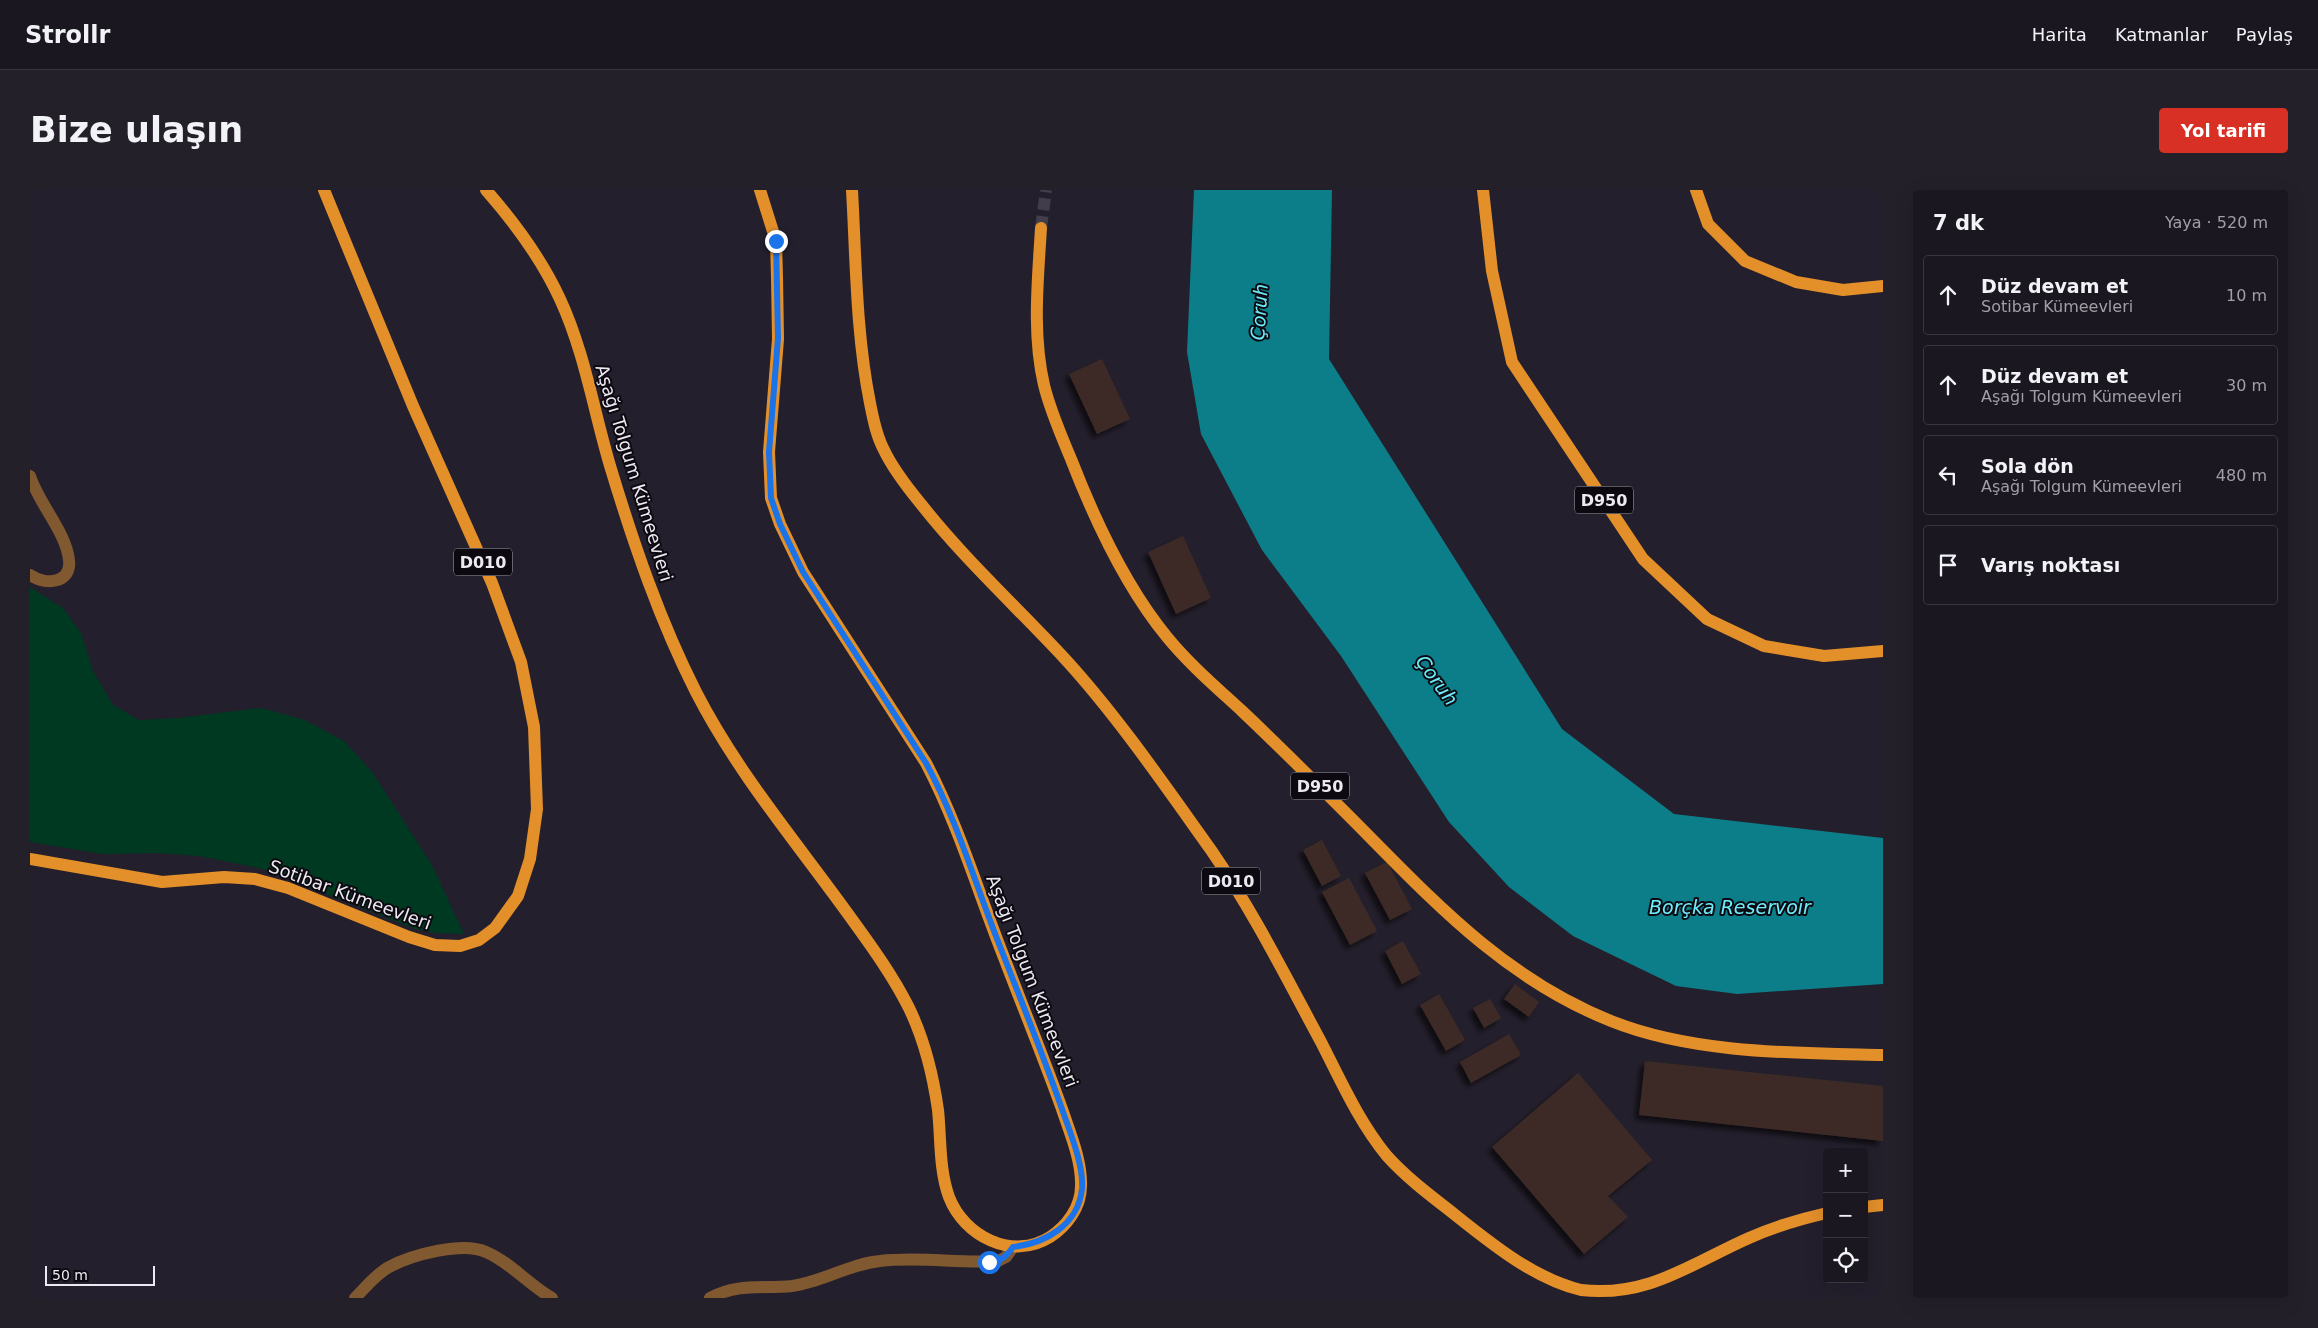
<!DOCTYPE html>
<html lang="tr">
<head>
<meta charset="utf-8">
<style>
	body { margin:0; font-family:"DejaVu Sans",sans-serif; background:#24202a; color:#f1f3f6 }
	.controls { position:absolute; right:15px; bottom:15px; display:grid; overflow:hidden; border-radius:5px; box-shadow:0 5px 20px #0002 }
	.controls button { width:45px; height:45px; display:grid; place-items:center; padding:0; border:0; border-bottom:1px solid #39363f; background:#1b1721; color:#f1f3f6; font:25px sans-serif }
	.scale { position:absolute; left:15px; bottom:12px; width:110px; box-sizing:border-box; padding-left:5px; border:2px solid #ece9f2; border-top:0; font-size:14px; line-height:18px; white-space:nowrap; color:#ece9f2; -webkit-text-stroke:4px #0c0a10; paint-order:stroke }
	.stop { position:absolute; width:15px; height:15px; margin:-11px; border:4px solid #1a73e8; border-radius:50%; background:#fff }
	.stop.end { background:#1a73e8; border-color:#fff; box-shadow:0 1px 5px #0008 }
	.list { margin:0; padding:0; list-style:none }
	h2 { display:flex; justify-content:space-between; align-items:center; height:65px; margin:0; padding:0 20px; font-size:21px }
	h2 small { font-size:16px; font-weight:400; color:#a09fa5 }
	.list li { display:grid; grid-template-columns:32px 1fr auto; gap:15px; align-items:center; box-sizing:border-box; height:80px; margin:0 10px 10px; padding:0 10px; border:1px solid #39363f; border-radius:5px }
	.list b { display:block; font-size:19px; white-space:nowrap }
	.list p { margin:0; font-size:16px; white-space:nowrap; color:#a09fa5 }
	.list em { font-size:16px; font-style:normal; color:#a09fa5 }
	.icon { flex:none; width:28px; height:28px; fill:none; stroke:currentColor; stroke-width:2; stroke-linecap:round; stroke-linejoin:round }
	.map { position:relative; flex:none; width:1853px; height:1108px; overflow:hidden; border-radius:5px }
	header { display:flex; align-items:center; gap:30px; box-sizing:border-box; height:70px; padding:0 25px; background:#1b1721; border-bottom:1px solid #39363f }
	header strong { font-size:24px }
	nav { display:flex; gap:28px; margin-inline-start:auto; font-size:18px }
	.intro { display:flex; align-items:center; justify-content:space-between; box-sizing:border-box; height:120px; padding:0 30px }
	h1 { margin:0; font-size:35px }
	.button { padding:12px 22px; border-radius:5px; background:#d93025; color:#fff; font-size:18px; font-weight:700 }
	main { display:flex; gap:30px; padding:0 30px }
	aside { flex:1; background:#1b1721; border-radius:5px; box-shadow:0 5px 20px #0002 }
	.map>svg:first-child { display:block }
</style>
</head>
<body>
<header>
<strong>Strollr</strong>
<nav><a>Harita</a><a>Katmanlar</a><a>Paylaş</a></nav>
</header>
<div class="intro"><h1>Bize ulaşın</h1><a class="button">Yol tarifi</a></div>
<main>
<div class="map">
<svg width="1853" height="1108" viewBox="0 0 1853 1108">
	<defs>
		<filter id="shadow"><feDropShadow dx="-4.5" dy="4.5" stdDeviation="2.5" flood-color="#0009"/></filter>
	</defs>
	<rect width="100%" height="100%" fill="#241f2c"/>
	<polygon fill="#003921" points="0,397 33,418 51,443 63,481 83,515 109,530 148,528 231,518 275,530 314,551 343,583 402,675 434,744 406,743 385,739 233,679 169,666 128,663 73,664 0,652"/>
	<polygon fill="#0c7e89" points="1164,0 1302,0 1299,169 1532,539 1644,624 1853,648 1853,794 1707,804 1646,796 1543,746 1479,697 1419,632 1311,466 1232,360 1171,244 1157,162"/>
	<g fill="#3c2c25" filter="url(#shadow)">
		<polygon points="1072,169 1100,229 1067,244 1039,184"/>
		<polygon points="1153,346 1181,408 1146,424 1118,362"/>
		<polygon points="1292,650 1311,686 1292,696 1273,660"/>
		<polygon points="1357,672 1382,719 1360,730 1335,683"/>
		<polygon points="1319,688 1347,741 1320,755 1292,702"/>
		<polygon points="1373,751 1391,784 1372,794 1355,761"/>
		<polygon points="1485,794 1509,812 1499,827 1474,809"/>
		<polygon points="1409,804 1435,850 1416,861 1390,815"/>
		<polygon points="1460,809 1471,828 1454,838 1443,818"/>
		<polygon points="1479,844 1491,865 1441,893 1430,872"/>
		<polygon points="1615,871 1853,896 1853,951 1609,925"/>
		<polygon points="1548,883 1622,970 1578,1006 1598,1027 1554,1064 1462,957"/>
	</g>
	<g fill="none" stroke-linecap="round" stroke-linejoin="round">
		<polyline stroke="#423d4a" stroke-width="12" stroke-dasharray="12 6" stroke-linecap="butt" points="1011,38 1016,0"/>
		<path stroke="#815930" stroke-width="12" d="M 0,286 C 9,314 36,342 39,370 C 42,393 16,396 0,385"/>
		<g stroke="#815930" stroke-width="12">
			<path d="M 325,1108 C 336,1097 346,1084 359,1077 C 381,1065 433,1051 456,1062 C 480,1072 499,1095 522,1108"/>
			<path d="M 680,1108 C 707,1093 733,1099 762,1096 C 792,1092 819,1074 850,1071 C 891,1066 929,1074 968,1071 L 976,1067 L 983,1057"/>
		</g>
		<g stroke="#e38f2a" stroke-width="12">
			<path d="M 456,0 C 485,33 512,70 530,109 C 555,163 564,223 581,279 C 604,355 630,431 666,502 C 708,584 768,654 821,728 C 842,757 863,786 879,818 C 894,849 903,885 908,920 C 911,948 909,980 919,1007 C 934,1046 982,1071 1020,1047 C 1037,1036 1051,1017 1051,996 C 1052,971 1040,943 1032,919 C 1014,869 994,820 975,770 C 949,705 929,636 896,573 L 773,382 L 750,334 L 741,308 L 739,262 L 748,149 L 747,87 L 746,51 L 730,0"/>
			<path d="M 822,0 C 826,71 826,143 840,213 C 843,228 846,245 854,260 C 863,279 877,297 891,314 C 935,370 988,418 1036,470 C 1088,527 1136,597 1181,660 C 1223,721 1256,787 1291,852 C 1311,891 1329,932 1357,966 C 1375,986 1397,1003 1419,1020 C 1458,1051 1502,1088 1551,1100 C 1618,1108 1662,1073 1719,1048 C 1744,1037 1770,1029 1797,1023"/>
			<polyline points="1453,0 1462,81 1482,172 1613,369 1677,429 1734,456 1794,466 1853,461"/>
			<polyline points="1666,0 1678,34 1715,71 1766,92 1813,100 1853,96"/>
			<path d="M 1011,38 C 1008,89 1002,144 1014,195 C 1020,220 1031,245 1041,269 C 1065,331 1095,396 1137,447 C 1159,474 1186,497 1212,521 C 1247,554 1281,588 1315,622 C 1398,705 1469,786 1581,831 C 1663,864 1765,863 1853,865"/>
			<polyline points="0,669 132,692 194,687 225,689 258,698 379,747 405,755 430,756 449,750 465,738 488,706 500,669 507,619 504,537 491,472 462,393 383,216 294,0"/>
			<polyline points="1834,1017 1853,1015"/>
		</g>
	</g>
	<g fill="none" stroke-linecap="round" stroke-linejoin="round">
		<path stroke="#1a73e8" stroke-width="6" d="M 746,51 L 748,148 L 739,262 L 741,308 L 750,334 L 773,382 L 896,573 C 928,632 946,697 971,759 C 992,813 1014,867 1033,922 C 1040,942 1054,976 1052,999 C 1048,1035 1016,1053 983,1057 C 976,1067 971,1071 959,1072"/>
	</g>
	<g text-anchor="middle" stroke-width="4" stroke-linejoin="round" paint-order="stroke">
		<g fill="#0c0a10" stroke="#a9a6ae" stroke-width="1">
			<rect x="1545" y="296.5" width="58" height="27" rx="4"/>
			<rect x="424" y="358.5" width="58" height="27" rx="4"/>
			<rect x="1261" y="582.5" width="58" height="27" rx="4"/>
			<rect x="1172" y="677.5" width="58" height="27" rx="4"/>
		</g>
		<g font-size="16" font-weight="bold" fill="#ece9f2">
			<text x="1574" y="316">D950</text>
			<text x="453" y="378">D010</text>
			<text x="1290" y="602">D950</text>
			<text x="1201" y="697">D010</text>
		</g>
		<g font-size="18" fill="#ece9f2" stroke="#0c0a10">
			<text transform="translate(604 283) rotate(73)" y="6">Aşağı Tolgum Kümeevleri</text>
			<text transform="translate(320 705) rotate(20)" y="6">Sotibar Kümeevleri</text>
			<text transform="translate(1002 791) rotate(69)" y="6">Aşağı Tolgum Kümeevleri</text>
		</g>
		<g font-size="19" font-style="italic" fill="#6dedfc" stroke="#0c0a10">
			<text transform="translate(1229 122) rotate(-86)" y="7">Çoruh</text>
			<text transform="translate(1407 490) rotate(54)" y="7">Çoruh</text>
			<text x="1700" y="724">Borçka Reservoir</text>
		</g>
	</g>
</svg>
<div class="controls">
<button>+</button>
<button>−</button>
<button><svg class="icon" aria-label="locate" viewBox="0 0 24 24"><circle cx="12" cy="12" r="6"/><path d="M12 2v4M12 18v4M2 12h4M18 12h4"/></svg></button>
</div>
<div class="scale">50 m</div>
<div class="stop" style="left:959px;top:1072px"></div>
<div class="stop end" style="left:746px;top:51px"></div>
</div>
<aside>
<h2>7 dk<small>Yaya · 520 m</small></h2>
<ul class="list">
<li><svg class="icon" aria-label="ahead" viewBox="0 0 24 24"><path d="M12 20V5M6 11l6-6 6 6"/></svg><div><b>Düz devam et</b><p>Sotibar Kümeevleri</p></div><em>10 m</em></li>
<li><svg class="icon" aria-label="ahead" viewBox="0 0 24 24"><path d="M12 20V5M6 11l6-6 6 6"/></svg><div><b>Düz devam et</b><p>Aşağı Tolgum Kümeevleri</p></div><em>30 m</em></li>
<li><svg class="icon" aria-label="left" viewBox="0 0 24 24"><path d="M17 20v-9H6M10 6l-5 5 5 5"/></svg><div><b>Sola dön</b><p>Aşağı Tolgum Kümeevleri</p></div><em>480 m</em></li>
<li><svg class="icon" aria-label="arrive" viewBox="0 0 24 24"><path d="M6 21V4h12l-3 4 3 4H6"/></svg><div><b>Varış noktası</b></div></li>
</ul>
</aside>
</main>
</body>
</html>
